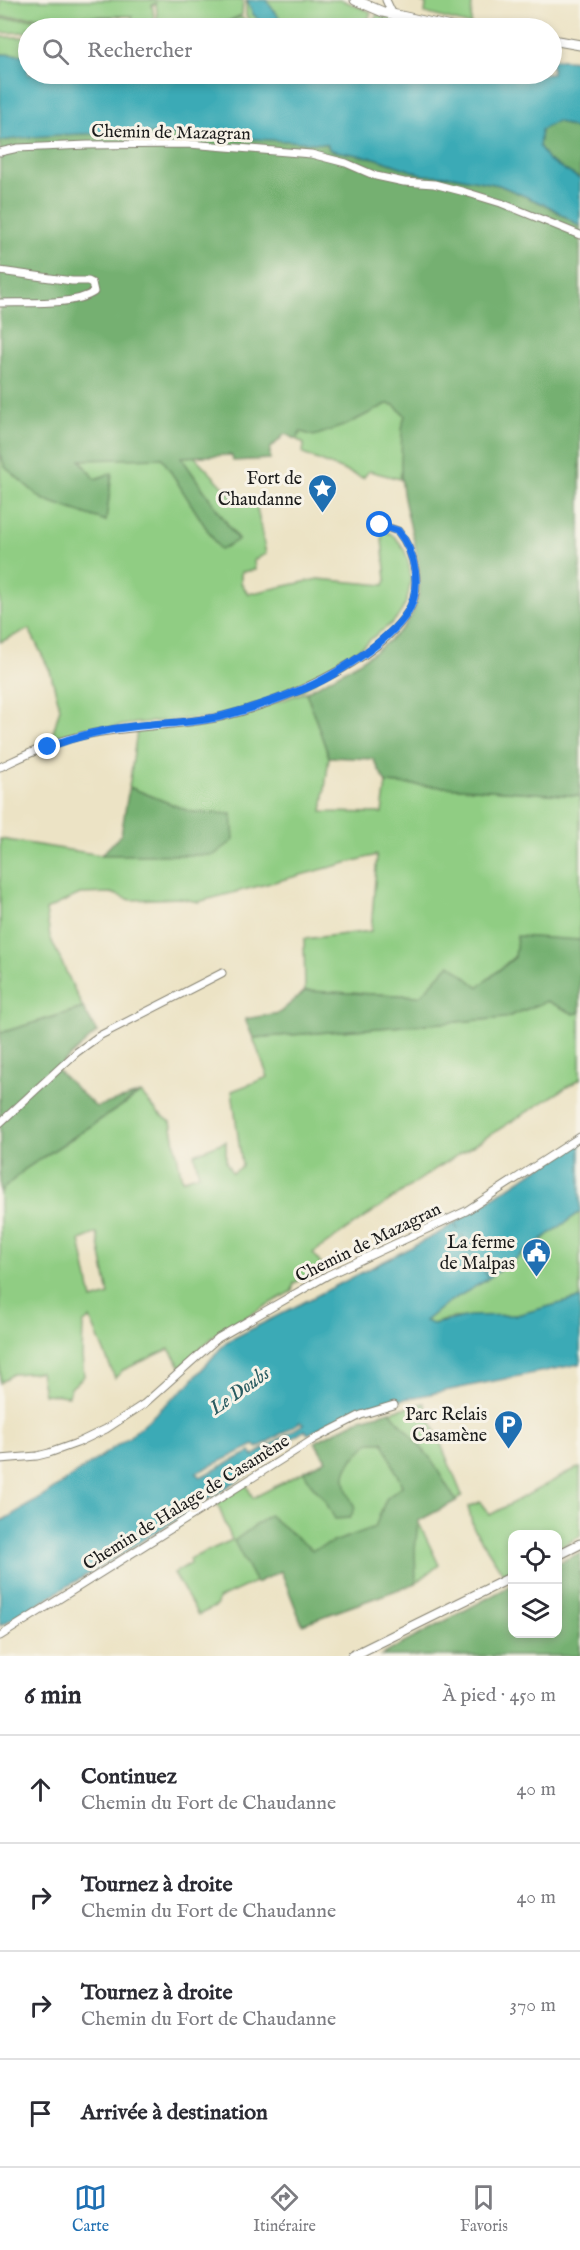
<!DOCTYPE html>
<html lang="fr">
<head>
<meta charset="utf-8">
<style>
	body { margin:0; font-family:"IM FELL English",serif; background:#f2f2f3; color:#2b2b33 }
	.controls { position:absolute; right:18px; bottom:18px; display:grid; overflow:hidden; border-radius:12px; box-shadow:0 3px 9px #0003 }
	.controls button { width:54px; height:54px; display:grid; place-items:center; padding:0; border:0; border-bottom:2px solid #e1e1e2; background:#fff; color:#2b2b33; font:30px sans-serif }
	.stop { position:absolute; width:18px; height:18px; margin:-14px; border:4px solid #1a73e8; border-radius:50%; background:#fff }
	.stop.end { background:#1a73e8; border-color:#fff; box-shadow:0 2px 6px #0008 }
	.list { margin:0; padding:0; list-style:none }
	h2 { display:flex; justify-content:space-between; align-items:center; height:78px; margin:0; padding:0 24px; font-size:26px }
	h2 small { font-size:20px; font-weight:400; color:#7c7c81 }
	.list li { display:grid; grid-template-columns:39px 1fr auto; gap:18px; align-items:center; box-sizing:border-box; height:108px; padding:0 24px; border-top:2px solid #e1e1e2 }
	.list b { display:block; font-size:22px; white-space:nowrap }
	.list p { margin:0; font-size:20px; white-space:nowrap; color:#7c7c81 }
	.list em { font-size:20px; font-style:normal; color:#7c7c81 }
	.icon { flex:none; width:33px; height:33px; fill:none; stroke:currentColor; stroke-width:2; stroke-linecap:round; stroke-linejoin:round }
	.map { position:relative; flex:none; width:580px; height:1656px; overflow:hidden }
	.search { position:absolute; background:#fff; box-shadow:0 3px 9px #0003; left:18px; right:18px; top:18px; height:66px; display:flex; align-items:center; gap:15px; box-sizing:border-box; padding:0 21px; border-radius:33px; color:#7c7c81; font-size:22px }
	.sheet { height:510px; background:#fff }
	nav { display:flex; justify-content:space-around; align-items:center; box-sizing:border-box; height:84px; border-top:2px solid #e1e1e2; background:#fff; font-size:16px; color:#7c7c81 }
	nav a { display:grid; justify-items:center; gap:3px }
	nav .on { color:#1f6fb2 }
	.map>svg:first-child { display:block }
</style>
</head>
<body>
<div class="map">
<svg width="580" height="1656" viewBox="0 0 580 1656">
	<rect width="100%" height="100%" fill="#f7f3e8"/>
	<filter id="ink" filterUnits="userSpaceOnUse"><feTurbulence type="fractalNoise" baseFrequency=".0167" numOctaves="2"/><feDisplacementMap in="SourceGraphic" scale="12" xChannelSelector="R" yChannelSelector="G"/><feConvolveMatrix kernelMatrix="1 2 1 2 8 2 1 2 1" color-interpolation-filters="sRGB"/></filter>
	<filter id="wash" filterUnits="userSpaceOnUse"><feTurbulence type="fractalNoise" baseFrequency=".008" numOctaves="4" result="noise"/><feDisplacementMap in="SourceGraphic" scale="24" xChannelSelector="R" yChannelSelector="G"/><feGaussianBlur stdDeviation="1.35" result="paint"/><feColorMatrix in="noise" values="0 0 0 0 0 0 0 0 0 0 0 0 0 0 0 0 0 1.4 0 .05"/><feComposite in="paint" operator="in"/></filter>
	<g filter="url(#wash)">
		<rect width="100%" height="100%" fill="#ece3c5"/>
		<g fill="#90cd83" stroke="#567450" stroke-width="1.5" fill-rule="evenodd">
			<polygon points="0,0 243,0 242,15 215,27 192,23 177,28 162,27 158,25 156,3 152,5 156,28 148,28 148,22 132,24 132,16 0,17"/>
			<polygon points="246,0 253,14 266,28 256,28 246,16"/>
			<polygon points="266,0 342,0 371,12 365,28 287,28"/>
			<polygon points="422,0 472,0 471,25 425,13 426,4 422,3"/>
			<polygon points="377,14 382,16 433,28 371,28"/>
			<polygon points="112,17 114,28 86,28 85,18"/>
			<polygon points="240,17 244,19 253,28 216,28"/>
			<polygon points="81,18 82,28 28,28 28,32 0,33 0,19"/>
			<polygon points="0,37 28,37 28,55 0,54"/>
			<polygon points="387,404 394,405 405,415 400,479 369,471 363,478 303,454 304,444 296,439 300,432 346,425"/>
			<path d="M 0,453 L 106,521 L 112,473 L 95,479 L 80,459 L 162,457 L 220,550 L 238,539 L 181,457 L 194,456 L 237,501 L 256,503 L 266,554 L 254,560 L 255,570 L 241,572 L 241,583 L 248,594 L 318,579 L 384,585 L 386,580 L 381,529 C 413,540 417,586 401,612 C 393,627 377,631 367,643 L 303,690 L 219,717 L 137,723 L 77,733 L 51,740 L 60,708 L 50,671 L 29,629 L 0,642 Z"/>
			<polygon points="306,692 329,757 322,812 382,813 386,783 580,796 580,940 561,940 515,956 478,988 420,996 305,991 304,939 371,931 377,855 198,902 179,898 131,900 111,893 80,894 46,910 50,937 83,1008 0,1033 0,839 101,855 231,814 191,812 129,787 137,731 224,720"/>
			<path d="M 547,1001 L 574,1014 L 580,1012 L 580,1079 L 437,1168 L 313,1253 L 323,1267 L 294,1283 L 292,1291 L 216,1334 L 181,1367 L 169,1349 L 123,1370 L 115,1378 L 90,1318 L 83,1324 L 82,1357 L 84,1376 L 71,1388 L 69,1396 L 44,1394 L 40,1372 L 13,1374 L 0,1383 L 0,1192 L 25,1169 L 141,1093 L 158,1113 L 171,1122 L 182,1180 L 199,1174 L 194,1154 L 226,1141 L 226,1162 L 232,1173 L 242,1166 L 232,1091 L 268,1077 L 253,1038 L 505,1018 ZM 97,1233 L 109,1295 L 92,1300 L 80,1240 Z"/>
			<polygon points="580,1212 580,1298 517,1315 451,1318 433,1324 424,1322 447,1303 483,1282"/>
			<polygon points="424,1403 462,1495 456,1501 418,1521 439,1565 416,1583 302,1624 281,1570 218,1599 217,1606 198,1615 174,1573 191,1563 189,1559 232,1540 217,1503 246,1484 253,1498 326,1460 315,1442 358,1420"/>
			<polygon points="580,1468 580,1536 558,1549 558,1534 512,1534 512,1568 504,1575 473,1527 468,1507 480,1502 490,1515 575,1469"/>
		</g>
		<g fill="#74b071" stroke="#486646" stroke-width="1.5">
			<polygon points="557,121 580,131 580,179 548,160 539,146 541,130"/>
			<path d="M 95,133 L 236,136 L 327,144 L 330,150 L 375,158 L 424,175 L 452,176 L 499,185 L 550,207 L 580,226 L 580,796 L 386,783 L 373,759 L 329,757 L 306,692 C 338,674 389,649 410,618 C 421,601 421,579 418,560 C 412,526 399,495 401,460 C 402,446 400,429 405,415 L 394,405 L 387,404 L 346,425 L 314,436 L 301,432 L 296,439 L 285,434 L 270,449 L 270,459 L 233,461 L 232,455 L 181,457 L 238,540 L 220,550 L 162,458 L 80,460 L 95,479 L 112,473 L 106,521 L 42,499 L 5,467 L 0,453 L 0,141 L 25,137 Z"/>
			<polygon points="129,787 191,812 232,814 234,840 214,855 101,855 121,835"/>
			<polygon points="517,936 580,940 580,1012 574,1014 547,1001 505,1018 253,1038 245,1019 279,1013 305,991 420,996 450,964 478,987 515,957"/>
			<polygon points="83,1008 97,1032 56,1069 96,1107 141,1093 25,1169 0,1192 0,1033"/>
			<path d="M 390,1411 L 431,1459 L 456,1501 L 418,1521 L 415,1550 L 416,1583 L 302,1624 L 281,1571 L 256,1583 L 234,1541 L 269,1515 L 312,1550 L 375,1527 L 386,1499 L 402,1486 L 383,1442 L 370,1442 C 344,1467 337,1473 355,1508 L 350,1518 L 335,1519 L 324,1499 L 310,1483 L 304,1471 L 326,1460 L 315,1442 L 358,1420 Z"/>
			<polygon points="580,1553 580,1656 380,1656 512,1585 512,1634 558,1634 558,1563"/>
		</g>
		<g fill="#3aaab6" stroke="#2b6369" stroke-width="1.5" fill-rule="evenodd">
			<polygon points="247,0 266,0 287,28 266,28 253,14"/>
			<path d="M 0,54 L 28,55 L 28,74 L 552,74 L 552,59 L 580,61 L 580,131 L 557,121 L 541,130 L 539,146 L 548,160 L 580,179 L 580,226 L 550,207 L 499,185 L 452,176 L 424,175 L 375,158 L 330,150 L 327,144 C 269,139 211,136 152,134 C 101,133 50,133 0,141 Z"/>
			<path d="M 580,1141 L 580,1212 L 483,1282 L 447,1303 L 425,1321 L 433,1324 L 469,1316 L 517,1315 L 580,1298 L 580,1364 L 360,1408 L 308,1434 L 305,1430 L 256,1461 L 259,1467 L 102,1566 L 0,1626 L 0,1522 L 42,1497 L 129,1437 L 188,1385 L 226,1342 L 439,1233 ZM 300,1422 L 303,1424 L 300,1426 L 253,1456 L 250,1452 L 200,1477 L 196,1473 L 254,1445 L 258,1448 Z"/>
		</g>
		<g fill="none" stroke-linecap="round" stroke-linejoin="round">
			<polyline stroke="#2a5c61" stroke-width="1.5" stroke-dasharray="8 6" stroke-linecap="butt" points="454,1223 490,1281"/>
		</g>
	</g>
	<g filter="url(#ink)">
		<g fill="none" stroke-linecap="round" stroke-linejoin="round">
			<defs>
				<g id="minor">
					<polyline points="386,0 393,15"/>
					<polyline points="0,152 18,148 87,145 189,144 311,154 346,163 376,176 404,182 434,184 465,192 501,203 580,235"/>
					<path d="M 0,271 L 72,281 L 88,281 L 92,283 L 94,292 C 74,306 25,302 0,303"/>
					<path d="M 0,767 C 24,756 50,743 76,737 C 123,725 173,727 220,717 C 277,704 376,663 408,612 C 423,588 415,552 398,531 L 380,525"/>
					<polyline points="0,1123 77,1052 99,1036 222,973"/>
					<polyline points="0,1459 37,1456 49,1453 77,1443 106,1429 144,1404 218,1338 328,1275 466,1211 580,1137"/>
					<polyline points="0,1636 314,1439 361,1415 394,1405"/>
				</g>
				<g id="secondary">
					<polyline points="355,0 383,12 455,28"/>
					<polyline points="552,40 580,45"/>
					<polyline points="558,1555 580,1544"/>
					<polyline points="352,1656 512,1577"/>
				</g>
			</defs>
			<use href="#minor" stroke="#848070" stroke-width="9"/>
			<use href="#secondary" stroke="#848070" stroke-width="11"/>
			<use href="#minor" stroke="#fff" stroke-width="7"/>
			<use href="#secondary" stroke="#fff" stroke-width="9"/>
		</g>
	</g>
	<g fill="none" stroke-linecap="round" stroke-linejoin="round" filter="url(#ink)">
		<path stroke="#1a73e8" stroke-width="8" d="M 48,747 C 76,736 106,729 136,726 C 165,723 195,723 223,716 C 249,709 276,700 301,690 C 332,678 389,641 407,613 C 423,588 415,552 398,531 L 380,525"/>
	</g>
	<defs>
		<symbol id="sight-pin" viewBox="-11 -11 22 30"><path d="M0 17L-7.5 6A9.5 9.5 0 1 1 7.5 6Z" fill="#1f6fb2" stroke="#f7f3e8"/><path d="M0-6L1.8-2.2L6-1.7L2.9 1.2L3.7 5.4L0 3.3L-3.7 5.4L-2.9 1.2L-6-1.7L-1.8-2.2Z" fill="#fff"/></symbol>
		<symbol id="civic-pin" viewBox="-11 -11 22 30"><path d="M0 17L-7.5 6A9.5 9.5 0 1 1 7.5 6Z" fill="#1f6fb2" stroke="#f7f3e8"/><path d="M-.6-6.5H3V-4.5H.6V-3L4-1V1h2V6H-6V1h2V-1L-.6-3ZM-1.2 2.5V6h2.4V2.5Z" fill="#fff"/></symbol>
		<symbol id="parking-pin" viewBox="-11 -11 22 30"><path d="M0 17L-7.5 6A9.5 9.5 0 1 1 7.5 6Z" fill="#1f6fb2" stroke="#f7f3e8"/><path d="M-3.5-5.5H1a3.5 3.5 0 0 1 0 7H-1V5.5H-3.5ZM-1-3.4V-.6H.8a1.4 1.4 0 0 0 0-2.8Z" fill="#fff"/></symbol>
	</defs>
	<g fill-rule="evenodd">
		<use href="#sight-pin" x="306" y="472" width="33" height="45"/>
		<use href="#civic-pin" x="520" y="1236" width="33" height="45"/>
		<use href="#parking-pin" x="492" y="1408" width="33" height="45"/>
	</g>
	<g text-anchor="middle" stroke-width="6" stroke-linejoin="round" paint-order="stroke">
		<g font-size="18" fill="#1c1c1c" stroke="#f7f3e8">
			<text transform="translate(171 132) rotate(1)" y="6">Chemin de Mazagran</text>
			<text transform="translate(368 1242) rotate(-26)" y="6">Chemin de Mazagran</text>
			<text transform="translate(186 1502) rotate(-32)" y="6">Chemin de Halage de Casamène</text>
		</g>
		<g font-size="18" fill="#1c1c1c" stroke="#f7f3e8" text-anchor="end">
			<text x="302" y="484">Fort de<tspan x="302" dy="21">Chaudanne</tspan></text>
			<text x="515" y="1248">La ferme<tspan x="515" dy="21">de Malpas</tspan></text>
			<text x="487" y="1420">Parc Relais<tspan x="487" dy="21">Casamène</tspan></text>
		</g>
		<g font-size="20" font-style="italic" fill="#2a5c61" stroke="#f7f3e8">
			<text transform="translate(239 1390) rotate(-35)" y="7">Le Doubs</text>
		</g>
	</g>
</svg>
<div class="controls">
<button><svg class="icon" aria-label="locate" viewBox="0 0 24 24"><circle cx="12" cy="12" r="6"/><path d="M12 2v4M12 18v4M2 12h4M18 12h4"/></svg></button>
<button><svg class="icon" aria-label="layers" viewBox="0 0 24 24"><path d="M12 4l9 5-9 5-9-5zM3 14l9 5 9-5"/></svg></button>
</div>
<div class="stop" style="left:380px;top:525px"></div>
<div class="stop end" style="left:48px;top:747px"></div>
<div class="search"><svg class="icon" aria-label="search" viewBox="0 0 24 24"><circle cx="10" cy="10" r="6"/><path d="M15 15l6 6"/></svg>Rechercher</div>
</div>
<section class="sheet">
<h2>6 min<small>À pied · 450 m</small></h2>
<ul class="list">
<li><svg class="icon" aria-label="ahead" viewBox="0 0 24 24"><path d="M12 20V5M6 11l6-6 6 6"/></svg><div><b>Continuez</b><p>Chemin du Fort de Chaudanne</p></div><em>40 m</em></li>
<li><svg class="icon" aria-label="right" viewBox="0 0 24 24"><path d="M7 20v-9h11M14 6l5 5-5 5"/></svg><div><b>Tournez à droite</b><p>Chemin du Fort de Chaudanne</p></div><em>40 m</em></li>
<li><svg class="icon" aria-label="right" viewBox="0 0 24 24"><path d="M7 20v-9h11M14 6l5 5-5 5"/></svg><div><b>Tournez à droite</b><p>Chemin du Fort de Chaudanne</p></div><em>370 m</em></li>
<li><svg class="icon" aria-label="arrive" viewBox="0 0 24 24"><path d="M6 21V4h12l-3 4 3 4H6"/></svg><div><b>Arrivée à destination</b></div></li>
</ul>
</section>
<nav>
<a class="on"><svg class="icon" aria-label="map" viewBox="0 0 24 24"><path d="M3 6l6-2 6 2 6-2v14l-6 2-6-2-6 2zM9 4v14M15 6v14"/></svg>Carte</a>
<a><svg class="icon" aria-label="directions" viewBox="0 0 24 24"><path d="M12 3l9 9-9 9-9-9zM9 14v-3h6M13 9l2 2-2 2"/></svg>Itinéraire</a>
<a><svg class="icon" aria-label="saved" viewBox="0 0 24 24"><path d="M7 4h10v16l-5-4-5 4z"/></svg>Favoris</a>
</nav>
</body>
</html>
